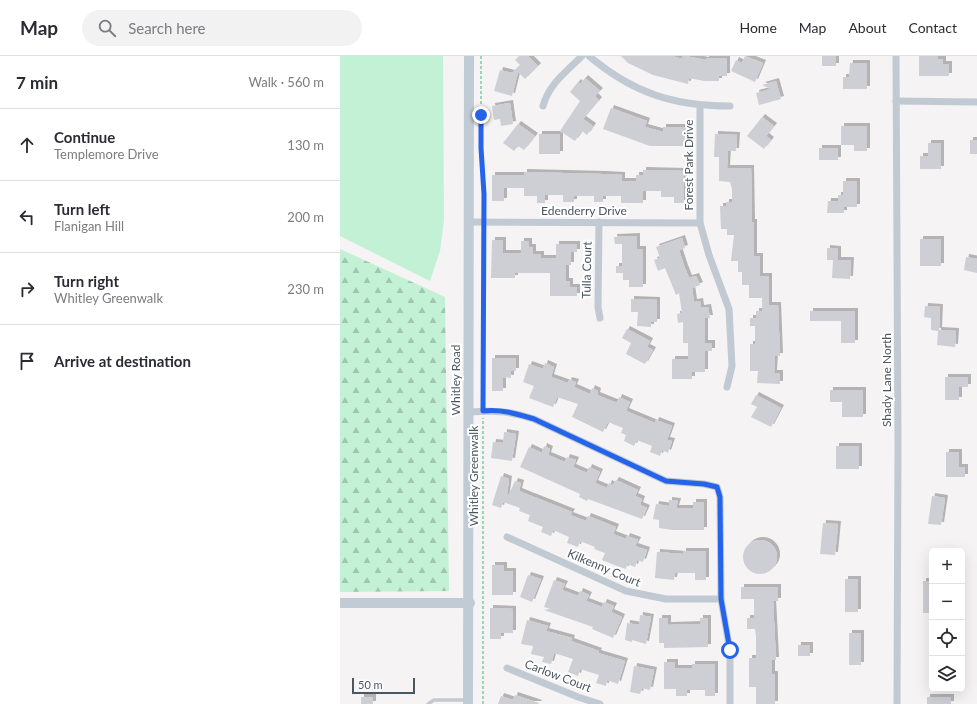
<!DOCTYPE html>
<html lang="en">
<head>
<meta charset="utf-8">
<style>
	body { margin:0; font-family:Lato,sans-serif; background:#f2f2f3; color:#2b2b33 }
	.controls { position:absolute; right:12px; bottom:12px; display:grid; overflow:hidden; border-radius:6px; box-shadow:0 4px 16px #0002 }
	.controls button { width:36px; height:36px; display:grid; place-items:center; padding:0; border:0; border-bottom:1px solid #e1e1e2; background:#fff; color:#2b2b33; font:20px sans-serif }
	.scale { position:absolute; left:12px; bottom:10px; width:63px; box-sizing:border-box; padding-left:4px; border:2px solid #4a5661; border-top:0; font-size:11px; line-height:14px; white-space:nowrap; color:#4a5661; -webkit-text-stroke:3px #fff; paint-order:stroke }
	.stop { position:absolute; width:12px; height:12px; margin:-9px; border:3px solid #2563eb; border-radius:50%; background:#fff }
	.stop.end { background:#2563eb; border-color:#fff; box-shadow:0 1px 4px #0008 }
	.list { margin:0; padding:0; list-style:none }
	h2 { display:flex; justify-content:space-between; align-items:center; height:52px; margin:0; padding:0 16px; font-size:17px }
	h2 small { font-size:13px; font-weight:400; color:#7c7c81 }
	.list li { display:grid; grid-template-columns:26px 1fr auto; gap:12px; align-items:center; box-sizing:border-box; height:72px; padding:0 16px; border-top:1px solid #e1e1e2 }
	.list b { display:block; font-size:15px; white-space:nowrap }
	.list p { margin:0; font-size:13px; white-space:nowrap; color:#7c7c81 }
	.list em { font-size:13px; font-style:normal; color:#7c7c81 }
	.icon { flex:none; width:22px; height:22px; fill:none; stroke:currentColor; stroke-width:2; stroke-linecap:round; stroke-linejoin:round }
	.map { position:relative; flex:none; width:637px; height:648px; overflow:hidden }
	header { display:flex; align-items:center; gap:24px; box-sizing:border-box; height:56px; padding:0 20px; background:#fff; border-bottom:1px solid #e1e1e2 }
	header strong { font-size:19px }
	nav { display:flex; gap:22px; margin-inline-start:auto; font-size:14px }
	.search { width:280px; height:36px; background:#f2f2f3; display:flex; align-items:center; gap:10px; box-sizing:border-box; padding:0 14px; border-radius:22px; color:#7c7c81; font-size:15px }
	main { display:flex }
	aside { flex:1; background:#fff }
	.map>svg:first-child { display:block }
</style>
</head>
<body>
<header>
<strong>Map</strong>
<div class="search"><svg class="icon" aria-label="search" viewBox="0 0 24 24"><circle cx="10" cy="10" r="6"/><path d="M15 15l6 6"/></svg>Search here</div>
<nav><a>Home</a><a>Map</a><a>About</a><a>Contact</a></nav>
</header>
<main>
<aside>
<h2>7 min<small>Walk · 560 m</small></h2>
<ul class="list">
<li><svg class="icon" aria-label="ahead" viewBox="0 0 24 24"><path d="M12 20V5M6 11l6-6 6 6"/></svg><div><b>Continue</b><p>Templemore Drive</p></div><em>130 m</em></li>
<li><svg class="icon" aria-label="left" viewBox="0 0 24 24"><path d="M17 20v-9H6M10 6l-5 5 5 5"/></svg><div><b>Turn left</b><p>Flanigan Hill</p></div><em>200 m</em></li>
<li><svg class="icon" aria-label="right" viewBox="0 0 24 24"><path d="M7 20v-9h11M14 6l5 5-5 5"/></svg><div><b>Turn right</b><p>Whitley Greenwalk</p></div><em>230 m</em></li>
<li><svg class="icon" aria-label="arrive" viewBox="0 0 24 24"><path d="M6 21V4h12l-3 4 3 4H6"/></svg><div><b>Arrive at destination</b></div></li>
</ul>
</aside>
<div class="map">
<svg width="637" height="648" viewBox="0 0 637 648">
	<defs>
		<pattern id="forest-firs" width="22" height="20" patternUnits="userSpaceOnUse"><rect width="22" height="20" fill="#c3f1d5"/><path d="M5 1l3.5 6h-7zM16 11l3.5 6h-7z" fill="#a0c6b0"/></pattern>
		<filter id="shadow"><feDropShadow dx="3" dy="-3" stdDeviation="0" flood-color="#0004"/></filter>
	</defs>
	<rect width="100%" height="100%" fill="#f5f3f3"/>
	<polygon fill="#c3f1d5" points="0,0 103,0 104,164 100,195 90,225 0,180"/>
	<polygon fill="url(#forest-firs)" points="0,193 105,241 109,535 0,536"/>
	<g fill="#cdcfd5" filter="url(#shadow)">
		<polygon points="179,0 188,0 198,10 185,23 178,16 172,40 154,35 160,14 172,17 180,9 175,4"/>
		<polygon points="281,0 332,0 342,3 343,0 345,0 366,4 366,2 387,2 387,20 379,20 379,25 364,25 349,22 348,28 313,19 288,7"/>
		<polygon points="405,0 423,7 415,26 391,15 396,4 402,7"/>
		<rect x="482" y="0" width="14" height="10"/>
		<polygon points="579,0 598,0 598,3 603,3 603,8 609,8 609,20 579,20"/>
		<polygon points="510,7 527,7 527,33 503,33 503,21 509,21"/>
		<polygon points="245,22 260,35 255,40 259,44 243,63 253,70 247,79 242,75 235,85 220,75 240,45 230,36 238,26 240,28"/>
		<polygon points="436,25 441,43 419,49 416,37 431,33 422,29"/>
		<polygon points="170,47 173,68 161,70 160,63 154,64 152,50"/>
		<polygon points="271,52 307,65 305,71 323,76 323,71 345,71 345,90 310,90 263,73"/>
		<polygon points="422,61 434,70 426,80 431,84 424,93 407,80"/>
		<polygon points="178,68 195,80 184,94 178,90 174,95 163,87"/>
		<polygon points="501,70 527,70 527,95 514,95 514,89 501,89"/>
		<rect x="199" y="78" width="21" height="20"/>
		<polygon points="375,78 397,79 396,95 388,95 387,112 411,112 412,166 414,166 414,200 420,200 420,220 429,220 429,249 438,249 440,300 435,300 434,317 440,317 440,328 417,327 418,315 410,315 410,288 415,288 415,270 410,270 410,262 416,262 416,255 422,255 422,242 409,242 409,229 402,229 402,216 398,216 398,205 391,205 394,179 387,179 387,173 381,173 380,150 386,150 386,146 392,146 392,133 390,126 379,125 379,101 374,101"/>
		<rect x="630" y="84" width="7" height="14"/>
		<polygon points="588,87 601,87 601,113 580,113 580,100 588,100"/>
		<rect x="479" y="92" width="19" height="12"/>
		<polygon points="303,114 344,115 344,147 334,147 334,141 321,141 321,135 303,135 303,147 281,147 281,140 263,140 263,146 254,146 254,140 234,140 234,146 223,146 223,139 205,139 205,147 197,147 197,140 184,140 184,132 164,132 164,145 152,145 152,119 184,119 184,116 263,118 282,119 282,125 296,125 296,119 303,119"/>
		<polygon points="503,125 517,125 517,151 504,151 504,157 487,157 488,145 498,145 498,139 503,139"/>
		<polygon points="297,180 297,193 303,193 303,231 289,231 289,224 283,224 283,217 276,217 276,210 282,210 282,188 275,188 274,181"/>
		<polygon points="342,182 345,192 339,194 345,212 349,222 356,220 360,229 352,232 354,246 360,245 361,252 368,251 370,262 365,262 365,287 372,287 372,295 365,295 365,316 352,316 352,323 332,323 332,303 348,303 348,287 343,287 343,266 338,267 337,258 342,257 339,237 336,239 325,212 318,215 314,204 320,202 316,191"/>
		<rect x="580" y="183" width="21" height="27"/>
		<polygon points="152,184 163,184 163,197 181,197 181,185 189,185 189,191 193,191 193,198 201,198 201,202 216,202 216,188 237,188 237,196 231,196 231,209 226,209 226,225 230,225 230,231 237,231 237,240 210,240 210,217 175,217 175,222 151,222"/>
		<polygon points="487,192 498,193 498,204 511,204 510,223 492,222 493,204 487,204"/>
		<polygon points="626,201 637,203 637,217 624,214"/>
		<polygon points="291,243 317,244 317,266 311,266 311,271 297,270 298,256 291,256"/>
		<polygon points="585,250 600,251 599,274 616,275 615,291 597,289 598,275 591,274 591,262 584,261"/>
		<polygon points="470,255 515,255 515,287 501,287 501,265 470,265"/>
		<polygon points="287,273 310,285 307,291 313,294 305,308 286,298 291,287 282,282"/>
		<polygon points="152,302 176,302 176,315 171,315 171,322 163,321 163,335 152,335"/>
		<polygon points="205,307 214,311 211,321 228,327 229,324 236,326 234,331 250,338 252,332 258,335 257,339 277,347 279,341 290,346 286,355 315,367 316,364 332,370 327,384 332,385 328,397 322,394 320,400 310,396 312,390 297,384 294,390 284,385 286,379 281,377 283,372 268,366 263,376 232,361 238,348 217,341 213,351 189,342 194,330 183,326 189,308 203,313"/>
		<polygon points="605,321 628,321 628,331 619,331 619,344 605,344"/>
		<polygon points="490,334 523,334 523,361 502,361 502,346 490,346"/>
		<polygon points="416,339 441,352 431,371 411,361 417,351 411,348"/>
		<polygon points="164,376 176,378 172,405 151,402 153,386 163,387"/>
		<polygon points="204,390 210,393 208,399 225,406 227,401 236,404 233,411 247,417 249,411 260,416 255,427 267,432 269,427 273,429 276,424 298,434 295,440 302,443 300,449 307,452 302,463 248,443 247,445 239,441 240,438 180,411 189,391 202,397"/>
		<rect x="496" y="390" width="23" height="23"/>
		<polygon points="606,396 619,396 619,411 625,411 625,421 606,421"/>
		<polygon points="161,420 169,423 167,438 169,438 175,425 181,427 179,435 232,456 230,459 246,465 248,460 276,471 273,478 286,483 287,480 298,484 295,490 307,494 303,506 297,504 295,511 287,508 286,513 277,510 262,504 265,497 254,493 255,491 240,485 238,491 227,487 229,481 213,474 211,480 201,476 203,471 188,465 190,459 179,455 180,452 163,446 161,452 152,449"/>
		<polygon points="592,440 605,442 601,469 588,468"/>
		<polygon points="329,444 338,445 336,452 353,452 353,446 364,446 364,474 333,474 319,472 319,464 313,463 316,448 329,450"/>
		<polygon points="483,467 498,468 495,499 480,498"/>
		<circle cx="420" cy="501" r="17"/>
		<polygon points="343,495 366,495 366,524 355,524 355,517 335,517 334,524 315,522 317,496 343,498"/>
		<polygon points="152,509 164,509 164,515 173,515 173,539 152,539"/>
		<polygon points="188,519 201,523 192,546 180,541"/>
		<rect x="505" y="523" width="13" height="33"/>
		<polygon points="214,524 225,528 222,534 238,540 240,535 249,539 246,545 262,551 264,546 274,550 271,556 282,561 273,582 252,573 253,571 204,554 210,553 204,551"/>
		<rect x="583" y="525" width="9" height="32"/>
		<polygon points="401,531 438,531 438,545 433,545 436,604 432,604 432,618 435,618 435,648 416,648 416,631 409,631 409,602 416,602 416,581 415,573 407,573 407,562 414,562 414,543 401,543"/>
		<polygon points="150,552 173,553 173,577 161,577 161,583 150,583"/>
		<polygon points="300,559 311,561 306,588 292,584 292,586 285,584 287,567 299,569"/>
		<polygon points="319,562 328,562 328,569 360,568 360,562 368,562 368,591 324,592 324,587 319,587"/>
		<polygon points="187,564 208,570 206,575 232,582 231,585 259,595 258,597 285,605 278,628 267,624 266,630 256,627 259,619 240,613 238,620 228,616 233,603 214,597 211,608 202,606 204,601 191,598 193,590 181,588"/>
		<rect x="509" y="577" width="12" height="32"/>
		<rect x="458" y="589" width="12" height="11"/>
		<polygon points="324,606 335,606 335,612 352,612 352,608 375,608 375,640 365,640 365,634 347,634 347,640 336,640 336,633 324,633"/>
		<polygon points="294,610 314,614 310,634 302,632 300,638 290,636"/>
		<polygon points="175,639 199,647 198,648 158,648 161,640 173,644"/>
		<rect x="21" y="641" width="12" height="7"/>
		<rect x="587" y="641" width="24" height="7"/>
	</g>
	<g fill="none" stroke-linecap="round" stroke-linejoin="round">
		<g stroke="#7ad0a6" stroke-width="1.5" stroke-dasharray="3 2" stroke-linecap="butt">
			<polyline points="141,0 141,92 144,158"/>
			<polyline points="143,348 144,174"/>
			<polyline points="143,648 143,362"/>
		</g>
		<polyline stroke="#c1cad2" stroke-width="3.5" points="88,648 94,644 126,644"/>
		<g stroke="#c1cad2" stroke-width="7">
			<path d="M 249,0 C 293,37 333,50 390,50"/>
			<polyline points="556,0 558,391 557,648"/>
			<polyline points="556,45 637,46"/>
			<path d="M 203,50 C 209,28 226,16 242,0"/>
			<polyline points="360,50 360,167 369,199 389,253 392,310 387,331"/>
			<polyline points="128,166 360,167"/>
			<polyline points="259,166 258,251 260,262"/>
			<path d="M 129,356 C 154,354 169,355 194,363 L 326,425 L 364,428 L 377,431 L 380,441 L 381,543 L 390,595 L 390,648"/>
			<polyline points="167,481 286,535 326,543 381,543"/>
			<polyline points="167,612 238,641 260,648"/>
		</g>
		<g stroke="#c1cbd6" stroke-width="10">
			<polyline points="0,547 130,547"/>
			<polyline points="128,648 129,0"/>
		</g>
	</g>
	<g fill="none" stroke-linecap="round" stroke-linejoin="round">
		<path stroke="#2563eb" stroke-width="5" d="M 141,59 L 141,92 L 144,138 L 143,355 C 162,353 177,358 194,363 L 326,425 L 364,428 L 377,431 L 380,441 L 381,543 L 390,594"/>
	</g>
	<g text-anchor="middle" stroke-width="4" stroke-linejoin="round" paint-order="stroke">
		<g font-size="12" fill="#4a5661" stroke="#fff">
			<text transform="translate(349 109) rotate(-90)" y="4">Forest Park Drive</text>
			<text x="244" y="159">Edenderry Drive</text>
			<text transform="translate(247 214) rotate(-89)" y="4">Tulla Court</text>
			<text transform="translate(116 324) rotate(-90)" y="4">Whitley Road</text>
			<text transform="translate(547 324) rotate(-90)" y="4">Shady Lane North</text>
			<text transform="translate(134 420) rotate(-90)" y="4">Whitley Greenwalk</text>
			<text transform="translate(264 512) rotate(23)" y="4">Kilkenny Court</text>
			<text transform="translate(218 620) rotate(21)" y="4">Carlow Court</text>
		</g>
	</g>
</svg>
<div class="controls">
<button>+</button>
<button>−</button>
<button><svg class="icon" aria-label="locate" viewBox="0 0 24 24"><circle cx="12" cy="12" r="6"/><path d="M12 2v4M12 18v4M2 12h4M18 12h4"/></svg></button>
<button><svg class="icon" aria-label="layers" viewBox="0 0 24 24"><path d="M12 4l9 5-9 5-9-5zM3 14l9 5 9-5"/></svg></button>
</div>
<div class="scale">50 m</div>
<div class="stop" style="left:390px;top:594px"></div>
<div class="stop end" style="left:141px;top:59px"></div>
</div>
</main>
</body>
</html>
